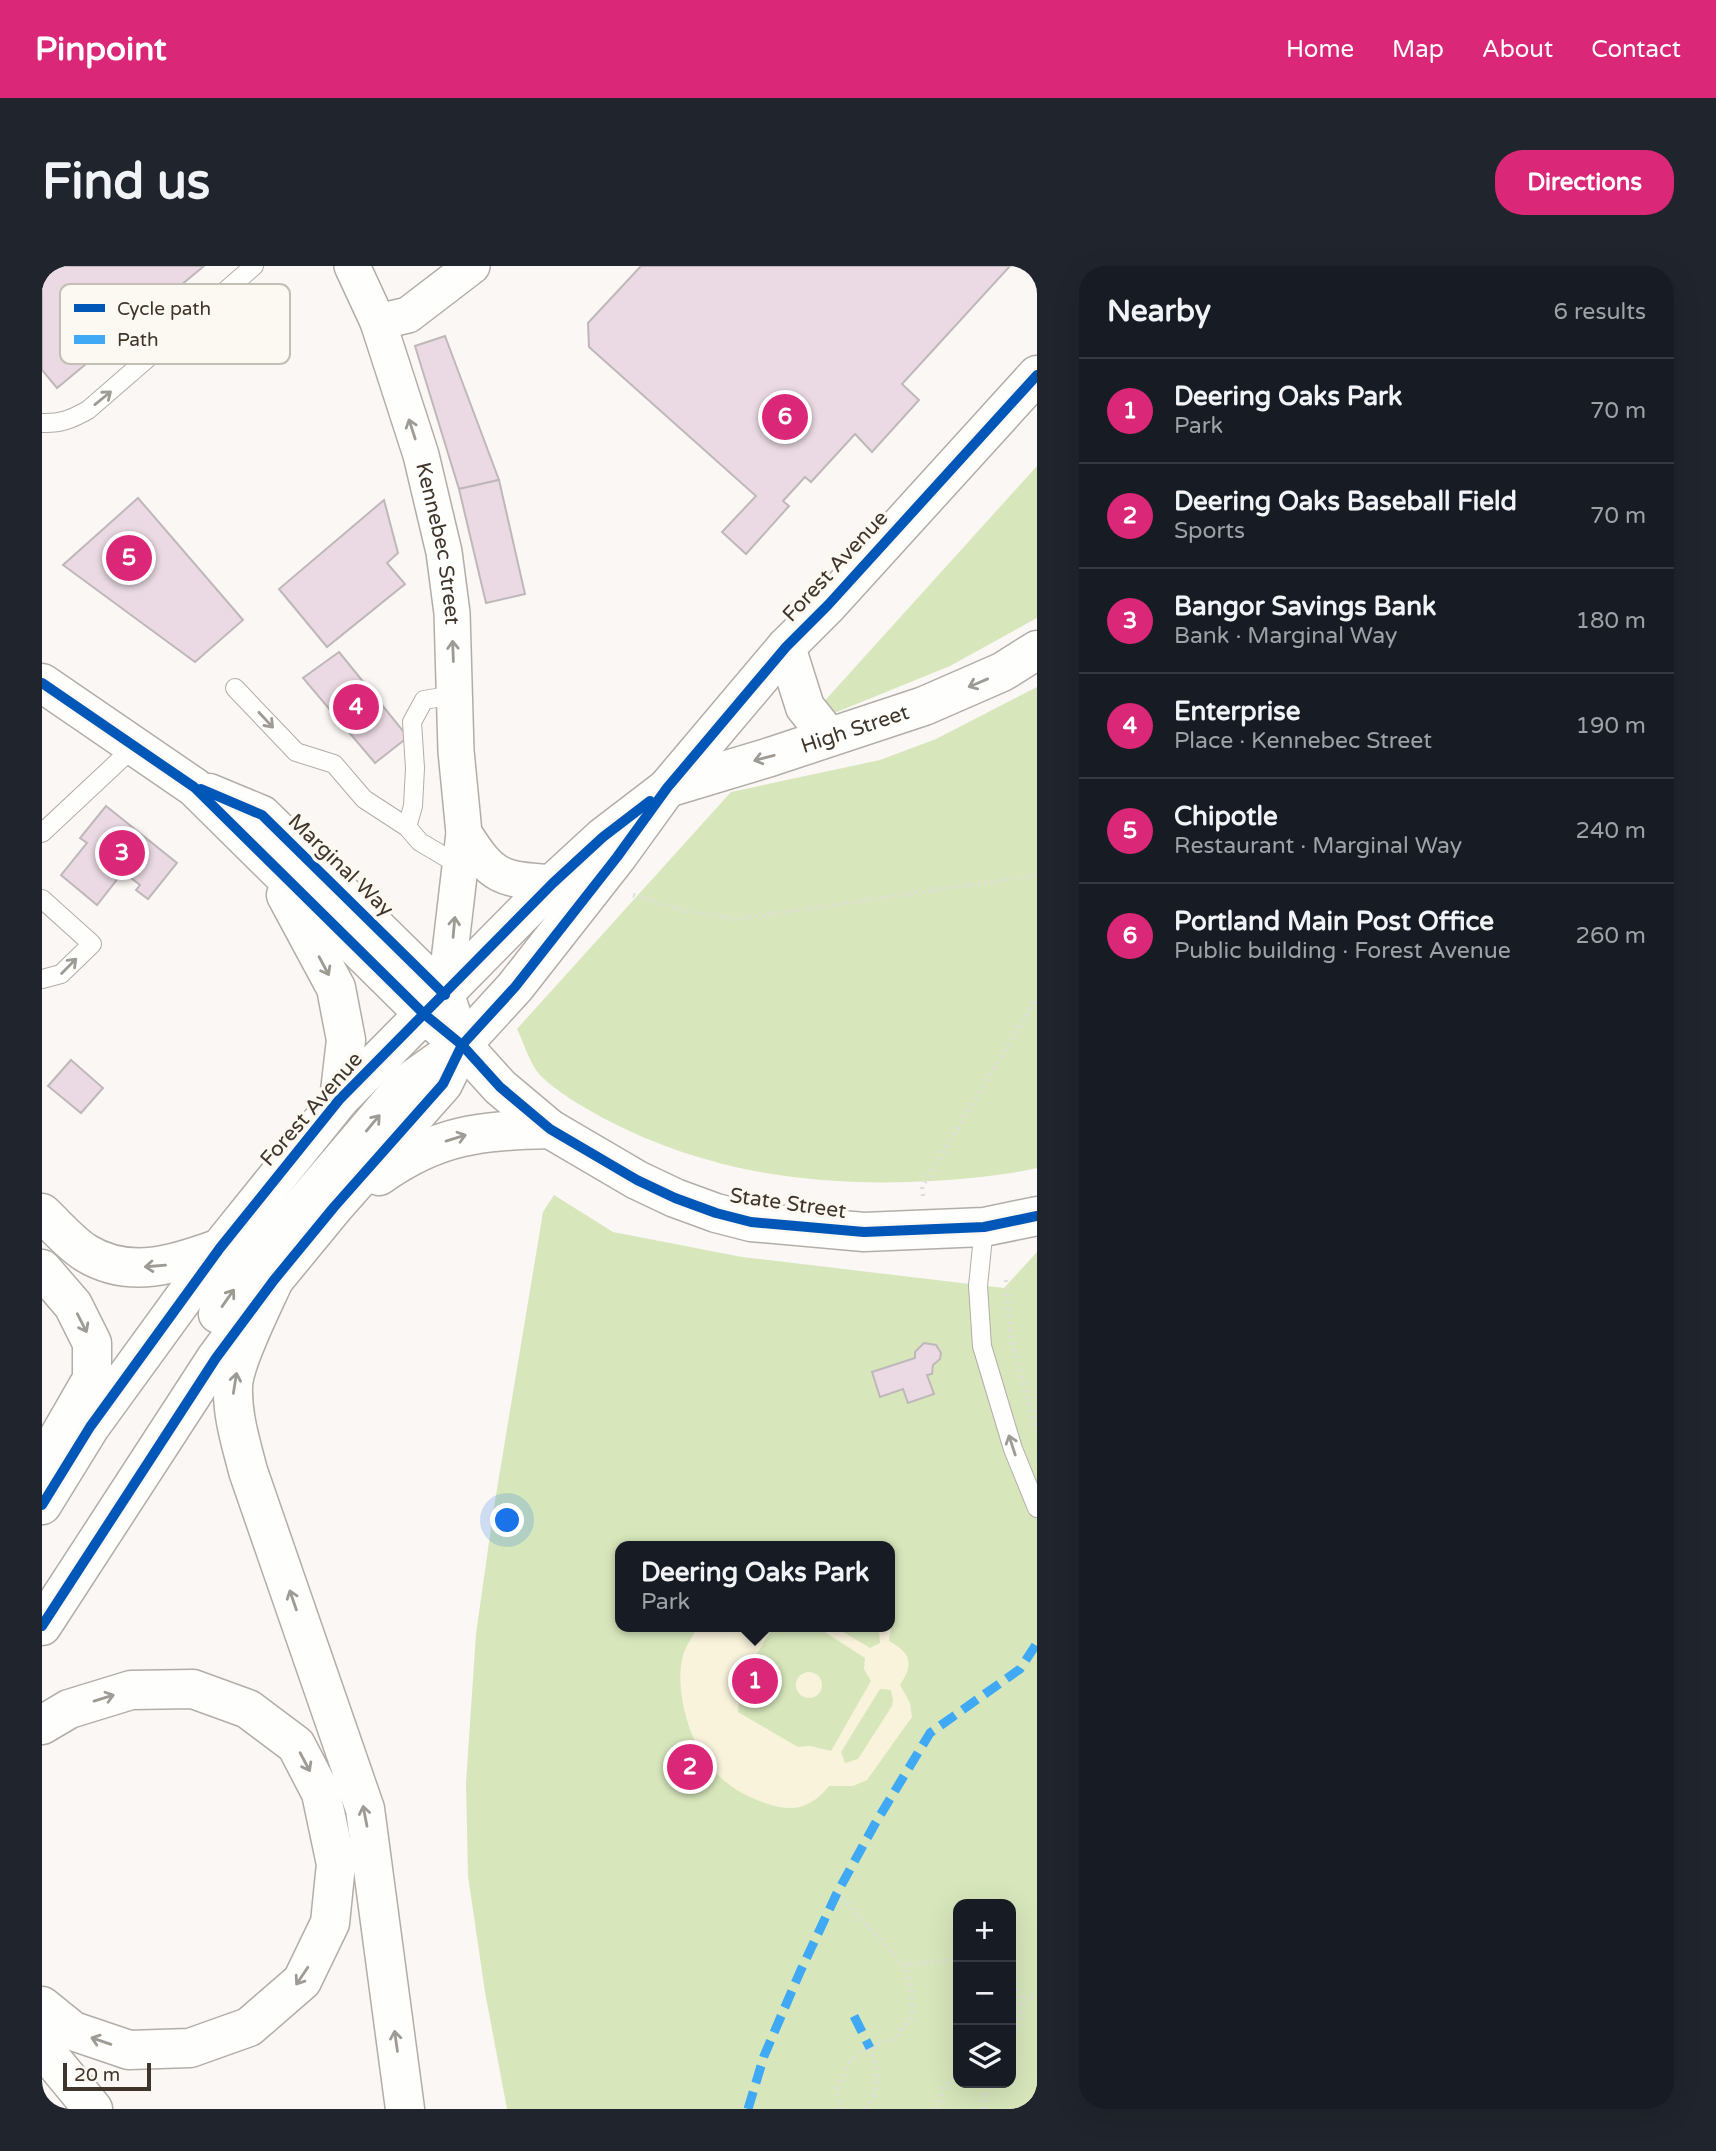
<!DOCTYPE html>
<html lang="en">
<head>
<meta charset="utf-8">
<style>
	body { margin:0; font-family:"Varela Round",sans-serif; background:#20242c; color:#f1f3f6 }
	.controls { position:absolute; right:21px; bottom:21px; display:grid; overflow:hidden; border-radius:14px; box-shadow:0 7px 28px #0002 }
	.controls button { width:63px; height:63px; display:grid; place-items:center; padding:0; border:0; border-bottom:2px solid #363941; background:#171b24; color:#f1f3f6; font:35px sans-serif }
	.scale { position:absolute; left:21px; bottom:18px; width:88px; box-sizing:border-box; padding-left:7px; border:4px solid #3f352b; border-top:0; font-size:19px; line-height:24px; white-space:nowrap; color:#3f352b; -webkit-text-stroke:5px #fcf8f2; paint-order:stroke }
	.you { position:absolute; left:466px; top:1255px; width:24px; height:24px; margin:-18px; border:5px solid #fff; border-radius:50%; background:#1a73e8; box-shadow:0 0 0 10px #1a73e833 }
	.badge { display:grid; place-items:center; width:46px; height:46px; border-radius:50%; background:#db2777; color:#fff; font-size:23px; font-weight:700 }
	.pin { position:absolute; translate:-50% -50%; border:4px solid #fff; box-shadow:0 2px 7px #0006 }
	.popup { position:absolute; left:573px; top:1275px; width:280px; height:91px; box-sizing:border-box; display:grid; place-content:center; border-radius:14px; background:#171b24; filter:drop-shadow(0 2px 5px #0005); font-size:23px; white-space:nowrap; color:#9ea1a6 }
	.popup b { font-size:26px; color:#f1f3f6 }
	.popup::after { content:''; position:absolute; left:50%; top:100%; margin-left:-14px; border:14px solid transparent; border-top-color:#171b24 }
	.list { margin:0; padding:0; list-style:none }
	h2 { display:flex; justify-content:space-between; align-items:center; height:91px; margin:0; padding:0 28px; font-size:30px }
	h2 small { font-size:23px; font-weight:400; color:#9ea1a6 }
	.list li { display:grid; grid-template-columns:46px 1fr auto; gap:21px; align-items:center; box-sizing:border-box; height:105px; padding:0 28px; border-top:2px solid #363941 }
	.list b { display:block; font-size:26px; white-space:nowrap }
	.list p { margin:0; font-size:23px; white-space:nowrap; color:#9ea1a6 }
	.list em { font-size:23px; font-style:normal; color:#9ea1a6 }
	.icon { flex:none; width:38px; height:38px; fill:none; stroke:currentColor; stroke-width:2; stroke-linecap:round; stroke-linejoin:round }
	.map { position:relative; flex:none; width:995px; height:1843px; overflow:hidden; border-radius:28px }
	header { display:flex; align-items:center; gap:42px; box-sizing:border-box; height:98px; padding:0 35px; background:#db2777; color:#fff }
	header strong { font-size:33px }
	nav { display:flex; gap:38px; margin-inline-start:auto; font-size:24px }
	.intro { display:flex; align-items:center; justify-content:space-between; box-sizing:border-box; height:168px; padding:0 42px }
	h1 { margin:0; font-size:49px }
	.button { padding:18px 32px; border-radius:28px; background:#db2777; color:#fff; font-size:24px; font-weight:700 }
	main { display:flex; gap:42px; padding:0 42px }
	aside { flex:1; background:#171b24; border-radius:28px; box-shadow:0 7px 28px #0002 }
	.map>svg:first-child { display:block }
</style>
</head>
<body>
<header>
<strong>Pinpoint</strong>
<nav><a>Home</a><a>Map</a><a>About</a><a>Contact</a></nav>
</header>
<div class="intro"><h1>Find us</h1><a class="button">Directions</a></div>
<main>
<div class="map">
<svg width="995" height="1843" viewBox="0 0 995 1843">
	<rect width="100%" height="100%" fill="#faf7f4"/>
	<g fill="#d7e7bb" fill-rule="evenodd">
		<polygon points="995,200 995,352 908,400 790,448 778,440"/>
		<path d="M 995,421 L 995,902 C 966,909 936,911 906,914 C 785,923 668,909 561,852 C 540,840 516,827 499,810 C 488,799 482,777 475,763 L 689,526 L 838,494 L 894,473 Z"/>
		<path d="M 512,929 L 571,966 L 700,991 L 962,1022 L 995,986 L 995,1843 L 465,1843 L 443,1726 L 426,1610 L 424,1517 L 434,1368 L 452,1241 L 501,946 ZM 578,1280 L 848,1280 L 848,1361 L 578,1361 ZM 916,1638 L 969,1638 L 969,1817 L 916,1817 Z"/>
	</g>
	<g fill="#f9f3dc" fill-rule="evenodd">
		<path d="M 848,1343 L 850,1352 L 847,1375 C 869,1387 872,1398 858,1419 L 868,1437 L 870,1451 L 825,1514 L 811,1520 L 787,1520 C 770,1541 752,1547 726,1538 C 705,1531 688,1522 672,1505 C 649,1481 633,1427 640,1394 C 642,1382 650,1371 656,1361 L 731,1361 L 692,1426 L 697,1436 L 696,1446 L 756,1481 L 768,1480 L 789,1485 L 829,1415 L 822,1403 L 823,1392 L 775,1361 L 793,1361 L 828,1382 L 838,1377 L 837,1364 L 832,1361 L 848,1361 ZM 838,1423 L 849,1424 L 851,1434 L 850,1440 L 816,1493 L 803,1497 L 799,1486 Z"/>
		<circle cx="767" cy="1419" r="13"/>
	</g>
	<g fill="#ebdae3" stroke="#bfb8ba" stroke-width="2">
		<polygon points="0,0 162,0 15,122 0,104"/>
		<polygon points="599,0 968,0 860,118 877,134 830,186 813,168 769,216 763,211 741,235 747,240 704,288 680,266 714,230 547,81 546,57"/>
		<polygon points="403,70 457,214 417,223 373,80"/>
		<polygon points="457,214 483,328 444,337 417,223"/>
		<polygon points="96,232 201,354 153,396 21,299"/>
		<polygon points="342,234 356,287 345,297 363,318 285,381 237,323"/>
		<polygon points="297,386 366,471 333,497 261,412"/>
		<polygon points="64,540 135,597 106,633 94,624 98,619 81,606 55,639 19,609 45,577 38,572"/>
		<polygon points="29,794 61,822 39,847 6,820"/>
		<polygon points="882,1077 894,1079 899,1087 898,1093 891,1099 890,1108 885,1109 892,1128 866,1137 861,1123 838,1131 830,1106 873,1092 873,1086"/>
	</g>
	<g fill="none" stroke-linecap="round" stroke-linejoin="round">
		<defs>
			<g id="lane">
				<path d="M 0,157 C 18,158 30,153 46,144 L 212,0"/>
				<polyline points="193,422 254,486 292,498 322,533 365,561"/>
				<polyline points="412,429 382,434 370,456 373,502 371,540 365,561 378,576 417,599"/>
				<polyline points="0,567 94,479"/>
				<polyline points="0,633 50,678 19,708 0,713"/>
				<polyline points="942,961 936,1020 940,1080 971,1183 995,1242"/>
			</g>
			<g id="street">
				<path id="s1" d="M 310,0 L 336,56 L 379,189 L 402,286 L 410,347 L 414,485 L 422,567 L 403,729"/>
				<polyline points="336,56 366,49 430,0"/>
				<path d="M 422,567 C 451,613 459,613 511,617"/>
			</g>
			<polyline id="secondary" points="420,779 473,721 575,591 625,522 744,381 786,339 995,109"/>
			<g id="primary">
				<polyline points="744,381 763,441 787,471"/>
				<polyline points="0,417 152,521 382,748 420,779 458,821 508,863 595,914 633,932 674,947 709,956 822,966 942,961 995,950"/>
				<polyline points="167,527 220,549 403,729 411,753"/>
				<polyline points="244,629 294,722 304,774 297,834"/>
				<path d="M 337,910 C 396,868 438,865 508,863"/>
				<polyline points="176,1048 210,999 364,818 412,784"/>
				<path id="s2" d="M 0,1239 L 48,1161 L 178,982 L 297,834 L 511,617 L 561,571 L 625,522 L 728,491 L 882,440 L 960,406 L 995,384"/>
				<polyline points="0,1360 174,1092 232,1014 292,941 401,818 420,779"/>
			</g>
			<g id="highway">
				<path d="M 0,947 C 14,960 28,977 44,987 C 88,1014 134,998 178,982"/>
				<polyline points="0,1003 31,1039 50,1077 50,1113 0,1200"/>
				<path d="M 232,1014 C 221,1039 192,1095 191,1120 C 190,1150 199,1177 206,1205 L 323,1543 L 363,1843"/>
				<polyline points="0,1459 27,1443 89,1424 151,1423 206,1443 254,1479 279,1527 294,1598 288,1657 260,1715 207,1761 148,1782 87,1784 31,1765 0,1740"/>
				<polyline points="0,1781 51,1843"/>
			</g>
		</defs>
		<use href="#lane" stroke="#b3ada8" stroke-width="20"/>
		<use href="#street" stroke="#b3ada8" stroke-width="38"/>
		<use href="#secondary" stroke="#b3ada8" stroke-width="41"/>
		<use href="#primary" stroke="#b3ada8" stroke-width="41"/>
		<use href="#highway" stroke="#b3ada8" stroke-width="41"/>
		<g stroke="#e0dedd" stroke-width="4.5" stroke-dasharray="2 5" stroke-linecap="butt">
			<polyline points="591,629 639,644 695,653 995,609"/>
			<polyline points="881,930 880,921 995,732"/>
			<polyline points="964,1014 969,1075 995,1165"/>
			<polyline points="795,1627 862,1699 916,1693"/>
			<polyline points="969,1711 974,1718 979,1733 995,1731"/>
			<polyline points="969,1780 979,1749 979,1733"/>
			<polyline points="800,1843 795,1825 806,1798 819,1786 852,1772 870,1752 870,1724 862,1699"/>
			<path d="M 824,1843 C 838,1818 838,1809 828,1782"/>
			<polyline points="894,1843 902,1821 916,1807"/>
			<polyline points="943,1843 943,1830 947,1817"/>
		</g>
		<use href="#lane" stroke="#fefefd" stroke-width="18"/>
		<use href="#street" stroke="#fefefd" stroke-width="35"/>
		<use href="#secondary" stroke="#fefefd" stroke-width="38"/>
		<use href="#primary" stroke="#fefefd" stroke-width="38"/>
		<use href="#highway" stroke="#fefefd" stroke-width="38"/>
		<g stroke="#3fa9f5" stroke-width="9" stroke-dasharray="18 9" stroke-linecap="butt">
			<polyline points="812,1750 828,1782"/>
			<polyline points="706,1843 722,1790 758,1706 795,1627 834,1556 888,1467 978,1403 995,1377"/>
		</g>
		<defs>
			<g id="cycleway">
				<polyline points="0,417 152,521 382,748 420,779 458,821 508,863 595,914 633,932 674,947 709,956 822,966 942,961 995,950"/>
				<polyline points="159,523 220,549 403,729"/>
				<polyline points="0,1239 48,1161 178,982 297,834 511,617 561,571 608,535"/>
				<polyline points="0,1360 174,1092 232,1014 292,941 401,818 420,779 473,721 575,591 625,522 744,381 786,339 995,109"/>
			</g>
		</defs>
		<use href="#cycleway" stroke="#fcf8f2" stroke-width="15"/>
		<use href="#cycleway" stroke="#0057b8" stroke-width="10"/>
	</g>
	<defs><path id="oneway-shaft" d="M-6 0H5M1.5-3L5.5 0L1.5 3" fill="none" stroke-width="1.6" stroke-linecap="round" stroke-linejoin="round" transform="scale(1.75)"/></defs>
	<g stroke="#9e9a94">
		<use href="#oneway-shaft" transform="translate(61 132) rotate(-39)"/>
		<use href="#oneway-shaft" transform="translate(370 163) rotate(-108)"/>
		<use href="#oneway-shaft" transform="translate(411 385) rotate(-92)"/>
		<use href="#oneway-shaft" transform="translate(936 417) rotate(157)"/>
		<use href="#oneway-shaft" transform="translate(224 454) rotate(47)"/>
		<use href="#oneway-shaft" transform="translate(722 492) rotate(165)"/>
		<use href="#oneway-shaft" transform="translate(412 661) rotate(-85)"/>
		<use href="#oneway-shaft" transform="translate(27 700) rotate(-45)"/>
		<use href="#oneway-shaft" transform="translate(282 700) rotate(62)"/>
		<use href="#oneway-shaft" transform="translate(331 857) rotate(-50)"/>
		<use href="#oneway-shaft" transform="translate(414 872) rotate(-17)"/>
		<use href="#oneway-shaft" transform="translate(113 1000) rotate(175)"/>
		<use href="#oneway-shaft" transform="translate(186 1032) rotate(-55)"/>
		<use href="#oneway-shaft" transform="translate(40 1057) rotate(63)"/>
		<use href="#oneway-shaft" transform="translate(193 1117) rotate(-81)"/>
		<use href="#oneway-shaft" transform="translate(970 1179) rotate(-108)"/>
		<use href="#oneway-shaft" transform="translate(251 1334) rotate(-109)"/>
		<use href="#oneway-shaft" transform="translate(62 1432) rotate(-17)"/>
		<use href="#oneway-shaft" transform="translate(263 1496) rotate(62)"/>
		<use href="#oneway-shaft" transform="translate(323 1550) rotate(-101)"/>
		<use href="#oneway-shaft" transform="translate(260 1710) rotate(124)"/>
		<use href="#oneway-shaft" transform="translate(59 1775) rotate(-161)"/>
		<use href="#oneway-shaft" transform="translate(354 1775) rotate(-98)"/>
	</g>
	<g text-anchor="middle" stroke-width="7" stroke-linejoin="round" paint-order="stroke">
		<g font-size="21" fill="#3f352b" stroke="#fcf8f2">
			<text dy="7" stroke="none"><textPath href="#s1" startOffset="292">Kennebec Street</textPath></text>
			<text transform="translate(793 300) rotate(-47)" y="7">Forest Avenue</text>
			<text dy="7" stroke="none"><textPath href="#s2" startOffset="1153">High Street</textPath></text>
			<text transform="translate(299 599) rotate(44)" y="7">Marginal Way</text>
			<text transform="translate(269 843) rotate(-49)" y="7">Forest Avenue</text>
			<text transform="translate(746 937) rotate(8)" y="7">State Street</text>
		</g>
	</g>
	<rect x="18" y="18" width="230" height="80" rx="10" fill="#fcf8f2" stroke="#c3beb6" stroke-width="2"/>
	<rect x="32" y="38" width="31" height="8" fill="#0057b8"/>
	<rect x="32" y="69" width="31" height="9" fill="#3fa9f5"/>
	<g font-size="19" fill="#3f352b">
		<text x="75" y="49">Cycle path</text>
		<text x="75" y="80">Path</text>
	</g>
</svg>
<div class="controls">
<button>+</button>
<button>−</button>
<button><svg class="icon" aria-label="layers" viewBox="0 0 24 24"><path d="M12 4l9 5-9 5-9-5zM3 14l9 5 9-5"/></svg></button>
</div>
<div class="scale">20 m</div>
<div class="you"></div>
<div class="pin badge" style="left:713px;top:1415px">1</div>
<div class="popup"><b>Deering Oaks Park</b>Park</div>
<div class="pin badge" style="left:648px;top:1501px">2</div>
<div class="pin badge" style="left:80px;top:587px">3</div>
<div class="pin badge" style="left:314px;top:441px">4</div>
<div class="pin badge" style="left:87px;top:292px">5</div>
<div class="pin badge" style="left:743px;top:151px">6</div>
</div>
<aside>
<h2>Nearby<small>6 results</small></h2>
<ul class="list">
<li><span class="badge">1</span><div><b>Deering Oaks Park</b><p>Park</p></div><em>70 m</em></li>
<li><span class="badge">2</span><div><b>Deering Oaks Baseball Field</b><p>Sports</p></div><em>70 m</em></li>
<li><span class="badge">3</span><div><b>Bangor Savings Bank</b><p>Bank · Marginal Way</p></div><em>180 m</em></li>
<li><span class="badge">4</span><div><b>Enterprise</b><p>Place · Kennebec Street</p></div><em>190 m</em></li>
<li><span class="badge">5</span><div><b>Chipotle</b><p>Restaurant · Marginal Way</p></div><em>240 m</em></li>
<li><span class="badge">6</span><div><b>Portland Main Post Office</b><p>Public building · Forest Avenue</p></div><em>260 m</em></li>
</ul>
</aside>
</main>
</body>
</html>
